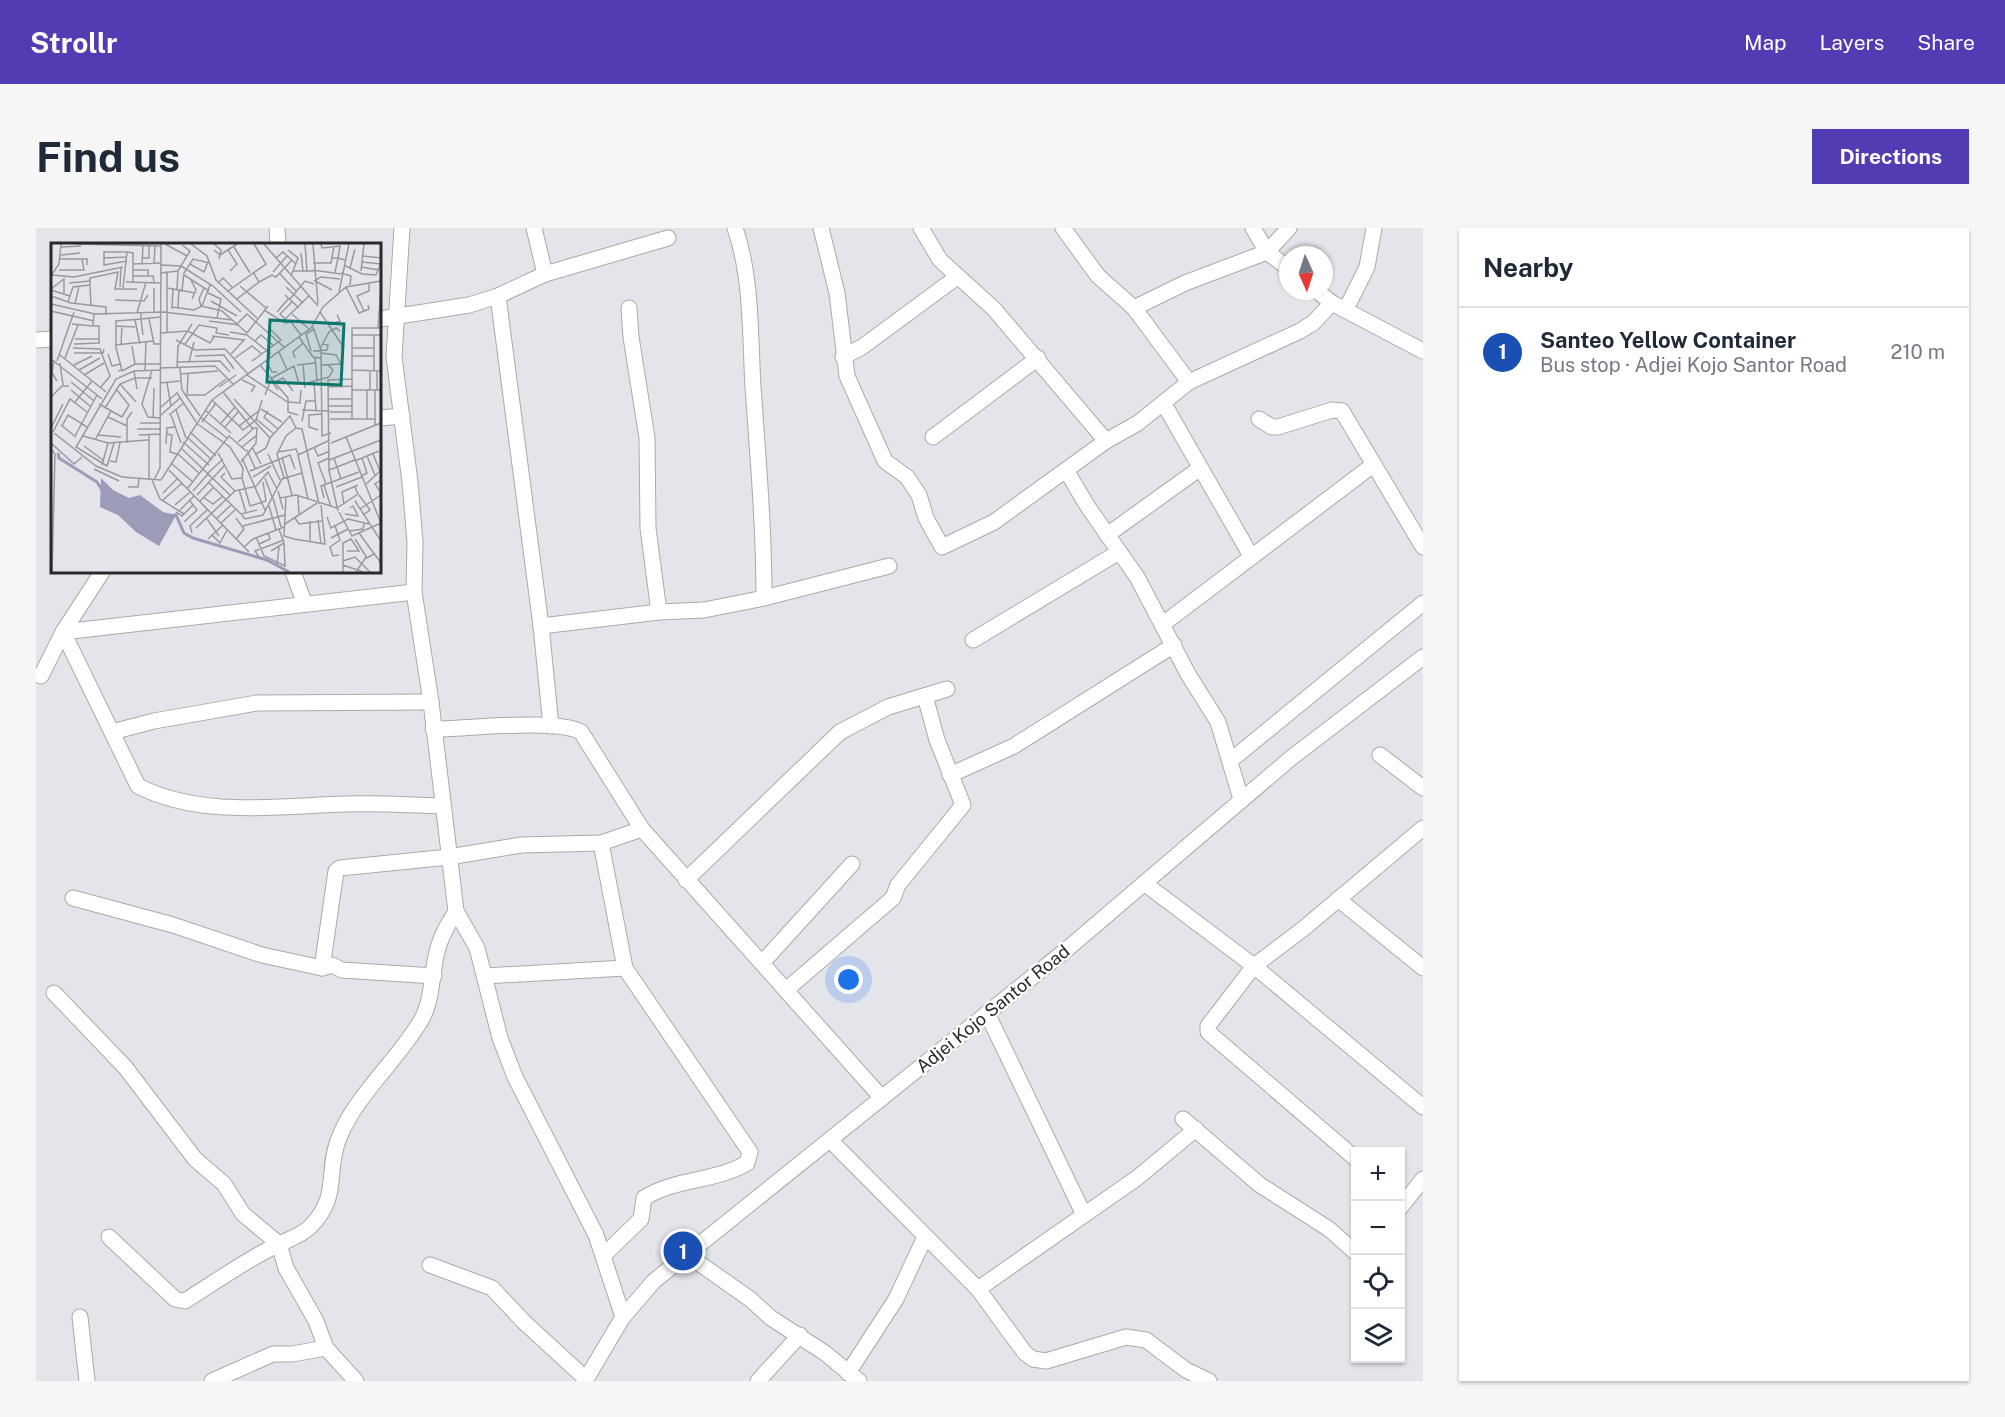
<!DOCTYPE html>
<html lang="en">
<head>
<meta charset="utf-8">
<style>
	body { margin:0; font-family:"Public Sans",sans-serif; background:#f6f6f7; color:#1f2937 }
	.controls { position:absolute; right:18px; bottom:18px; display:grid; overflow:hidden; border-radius:0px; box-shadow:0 2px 4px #0004 }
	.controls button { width:54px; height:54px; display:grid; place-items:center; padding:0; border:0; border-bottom:2px solid #e0e1e3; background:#fff; color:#1f2937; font:30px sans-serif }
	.compass { position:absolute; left:1243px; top:18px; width:54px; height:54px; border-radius:50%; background:#fff; box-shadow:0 2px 4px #0004; rotate:177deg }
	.you { position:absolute; left:813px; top:752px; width:21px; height:21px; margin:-15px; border:4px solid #fff; border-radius:50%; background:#1a73e8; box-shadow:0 0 0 9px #1a73e833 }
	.badge { display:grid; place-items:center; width:39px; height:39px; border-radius:50%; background:#533bb3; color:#fff; font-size:20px; font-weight:700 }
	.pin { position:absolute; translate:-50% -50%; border:3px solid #fff; box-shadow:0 2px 6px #0006 }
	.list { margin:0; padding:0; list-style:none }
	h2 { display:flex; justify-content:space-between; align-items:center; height:78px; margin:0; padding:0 24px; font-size:26px }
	h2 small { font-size:20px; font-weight:400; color:#747a83 }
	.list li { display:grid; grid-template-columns:39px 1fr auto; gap:18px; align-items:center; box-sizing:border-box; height:90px; padding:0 24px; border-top:2px solid #e0e1e3 }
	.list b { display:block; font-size:22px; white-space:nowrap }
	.list p { margin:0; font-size:20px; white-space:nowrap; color:#747a83 }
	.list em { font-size:20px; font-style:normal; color:#747a83 }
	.icon { flex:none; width:33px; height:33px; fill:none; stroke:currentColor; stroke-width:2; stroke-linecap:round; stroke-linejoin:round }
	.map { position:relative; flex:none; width:1387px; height:1153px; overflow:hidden; border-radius:0px }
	header { display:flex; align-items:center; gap:36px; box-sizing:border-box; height:84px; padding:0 30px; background:#533bb3; color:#fff }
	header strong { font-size:28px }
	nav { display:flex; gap:33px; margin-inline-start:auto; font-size:21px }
	.intro { display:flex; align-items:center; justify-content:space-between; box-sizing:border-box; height:144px; padding:0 36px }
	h1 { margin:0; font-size:42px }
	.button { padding:15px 27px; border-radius:0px; background:#533bb3; color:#fff; font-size:21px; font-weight:700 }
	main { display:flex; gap:36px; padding:0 36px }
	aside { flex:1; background:#fff; border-radius:0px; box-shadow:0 2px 4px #0004 }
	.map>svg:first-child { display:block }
</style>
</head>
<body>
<header>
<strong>Strollr</strong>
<nav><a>Map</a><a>Layers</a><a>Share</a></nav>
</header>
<div class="intro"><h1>Find us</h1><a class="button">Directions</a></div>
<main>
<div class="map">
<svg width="1387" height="1153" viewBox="0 0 1387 1153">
	<rect width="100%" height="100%" fill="#e4e4eb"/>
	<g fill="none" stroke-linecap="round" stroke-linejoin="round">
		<defs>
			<g id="minor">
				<polyline points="241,0 242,16"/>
				<polyline points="366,0 358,129 374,254 379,314 378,364 395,474 420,683 441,720 464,810 479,849 560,1007 587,1089"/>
				<polyline points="498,0 509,46"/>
				<path d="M 699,0 C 716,49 714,107 717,159 C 722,230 728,299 728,370"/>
				<polyline points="785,0 801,65 811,148 849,233 871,249 883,267 890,290 906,319 958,294 1070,213 1102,195 1153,154 1264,103 1277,95 1296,75"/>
				<polyline points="885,0 904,32 958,81 1070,213"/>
				<polyline points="1027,0 1062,48 1098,80 1149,55 1231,24 1253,0"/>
				<polyline points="1217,0 1231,24 1252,40"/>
				<polyline points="1281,63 1296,75 1387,123"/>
				<polyline points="462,68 505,398 515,498"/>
				<polyline points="593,80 595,109 611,210 612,300 623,384"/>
				<polyline points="1098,80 1153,154"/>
				<polyline points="1310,81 1331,39 1338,0"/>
				<polyline points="344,91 433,77 462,68 509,46 632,10"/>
				<polyline points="0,112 16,111"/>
				<polyline points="807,129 826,119 921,49"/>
				<polyline points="1128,176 1215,328"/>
				<polyline points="344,190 366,188"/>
				<polyline points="1223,191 1236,199 1242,199 1296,182 1306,183 1387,319"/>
				<polyline points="897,209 1002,130"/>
				<polyline points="1030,242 1052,279 1101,349 1152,446 1182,494 1205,571"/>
				<polyline points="1071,307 1163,241"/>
				<polyline points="257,344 268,374"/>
				<path d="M 378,364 L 27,404 L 102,558 C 165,590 242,578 310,576 C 342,575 374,577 406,578"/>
				<polyline points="1127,396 1337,237"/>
				<polyline points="505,398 623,384 668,382 728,370 853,338"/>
				<polyline points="937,412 1083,324"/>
				<polyline points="5,448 27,404 66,344"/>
				<path d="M 397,501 C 429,501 522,490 545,504 L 606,601 L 846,870"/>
				<polyline points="76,504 118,493 221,475 395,474"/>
				<polyline points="1344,527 1387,560"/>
				<polyline points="1194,533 1387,375"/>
				<polyline points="914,547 978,518 1138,417"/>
				<polyline points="650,652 804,504 852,479 911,461"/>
				<polyline points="1108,655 1218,738 1387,879"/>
				<polyline points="37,670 137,697 226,727 286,740"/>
				<polyline points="1302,671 1387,740"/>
				<polyline points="726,735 816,636"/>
				<polyline points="398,748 306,742 296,737 286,740 300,643 304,640 413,629 485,617 565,615"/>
				<polyline points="449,748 589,740"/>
				<polyline points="750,762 857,670 862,657 927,577 901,512 889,468"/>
				<polyline points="18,765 89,839 159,931 188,956 207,986 243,1016 250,1040 280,1093 290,1120 320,1153"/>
				<polyline points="951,785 1048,987"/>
				<polyline points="1147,891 1224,957 1293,1001 1320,1025"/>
				<polyline points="794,912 942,1061 989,1125 997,1131 1010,1133 1090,1109 1110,1112 1150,1142 1173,1153"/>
				<polyline points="1320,931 1172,804 1172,798 1218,738 1267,701 1387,600"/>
				<polyline points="1364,980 1387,951"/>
				<path d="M 73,1009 L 139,1071 L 149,1073 C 179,1054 210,1032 243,1016 C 254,1011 264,1008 274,999 C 305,968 289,944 303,910 C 320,867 360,834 384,794 C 397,774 395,746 401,724 C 404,709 413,695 420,683"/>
				<polyline points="650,1026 714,1071 735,1090 789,1125 823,1153"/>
				<path d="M 568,1027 L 605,991 L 608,970 C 639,950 679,954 711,935 L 714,924 L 589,740 L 565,615 L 606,601"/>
				<polyline points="394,1037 456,1060 488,1094 550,1151"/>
				<polyline points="942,1061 1101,950 1160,901"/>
				<polyline points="44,1089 51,1153"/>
				<polyline points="812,1145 860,1071 889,1009"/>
				<polyline points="176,1153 237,1126 256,1126 290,1120"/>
				<polyline points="549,1153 587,1089 618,1053 1030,722 1255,530 1387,429"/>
				<polyline points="722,1153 764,1107"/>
			</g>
		</defs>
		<use href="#minor" stroke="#a9a9af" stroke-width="17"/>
		<use href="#minor" stroke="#fff" stroke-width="15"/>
	</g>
	<g text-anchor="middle" stroke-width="4.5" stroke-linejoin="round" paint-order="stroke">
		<g font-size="18" fill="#29292c" stroke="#fff">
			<text transform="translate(957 781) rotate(-39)" y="6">Adjei Kojo Santor Road</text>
		</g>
	</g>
	<g transform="translate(15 15)">
		<rect width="330" height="330" fill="#e4e4eb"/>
		<path d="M 50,235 L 62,247 L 78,255 L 89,252 L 112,269 L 125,272 L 108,303 L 85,289 L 67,272 L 49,264 Z" fill="#9c9bb8"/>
		<path fill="none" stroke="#9c9bb8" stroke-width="3" d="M 7,210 L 8,215 L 46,239 L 51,247M 120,273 L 125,272 L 133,290 L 142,295 L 216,317 L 238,329"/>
		<path fill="none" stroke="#99999f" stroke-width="1.5" d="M 26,1 L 110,3M 114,1 L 136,13M 140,1 L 156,13 L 165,37 L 206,75M 163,1 L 170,7 L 168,16M 213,1 L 267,63M 254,1 L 256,28M 262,1 L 267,61M 270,1 L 271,5 L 289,3 L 287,15 L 281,15M 10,4 L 30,3M 183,4 L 199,30M 163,7 L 169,12 L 186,1M 177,7 L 186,21 L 179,28M 237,7 L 247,15 L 240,33M 53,8 L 53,22 L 76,18M 53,9 L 76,9 L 72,45M 76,9 L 82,10 L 82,39M 250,10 L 252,28M 10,12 L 29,10M 312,13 L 330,15M 53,15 L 76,14M 91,15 L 98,15 L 98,3M 225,15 L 232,9 L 245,21M 9,16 L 36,16 L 36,22M 311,19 L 330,21M 262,20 L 280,20 L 283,3M 83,21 L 109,20M 91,21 L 92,3M 103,21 L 104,3M 139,21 L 153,29 L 157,19M 109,22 L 131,23M 293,22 L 311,31 L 325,32 L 330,20M 130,23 L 162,43 L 190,69M 310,24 L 328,27M 299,25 L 304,6M 8,27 L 33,27 L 31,16M 82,27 L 97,27 L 97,33M 262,27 L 290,31M 242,28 L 263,28M 310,28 L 313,1M 116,29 L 116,89M 222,29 L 236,13M 284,29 L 287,15 L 294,17M 109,30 L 127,28 L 139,8 L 131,2M 290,30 L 300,33 L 299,42M 229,31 L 246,49M 1,32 L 23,34 L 72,24M 133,32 L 158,48M 0,33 L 8,21 L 10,1M 82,33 L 102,33 L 103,39M 140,37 L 145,47 L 141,56M 263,38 L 270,34 L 289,36M 264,38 L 281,47M 75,39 L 110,40M 208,39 L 221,32 L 225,34 L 241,17M 18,40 L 39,38M 167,40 L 172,35 L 181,44M 39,42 L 40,63M 189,43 L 215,65M 69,44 L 70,25M 235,44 L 252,60M 295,44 L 308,70 L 318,66 L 317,62M 103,45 L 103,70M 116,45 L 144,50M 0,46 L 13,36 L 13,51M 126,46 L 127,28M 0,47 L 19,53M 131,47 L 133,30 L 142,16 L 159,20M 177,48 L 215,21 L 203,1M 288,49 L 298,1M 157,50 L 170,56 L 166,75M 234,52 L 248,65M 0,53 L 20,60 L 55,64 L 55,72M 186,56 L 208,39 L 202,29M 239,56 L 254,38 L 263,41M 64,57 L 93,58 L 97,52M 160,58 L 186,73M 17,59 L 22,44 L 39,42 L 39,35 L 67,29 L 64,46 L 86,46M 0,61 L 44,71 L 112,69 L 182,77M 24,61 L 28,43M 150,63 L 148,56 L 153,45M 151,63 L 159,42M 121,64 L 143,67 L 151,63 L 171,68 L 196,90 L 217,63M 127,64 L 128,46M 121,66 L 122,45M 213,67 L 234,80 L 240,79 L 250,92M 0,68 L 43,78M 313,68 L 306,53 L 318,48 L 318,40M 226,69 L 238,55M 269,69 L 291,102M 86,70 L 95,39M 241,71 L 258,86M 98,76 L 103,101 L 109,101M 234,76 L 229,71 L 241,59M 84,77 L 89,101M 158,78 L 188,82M 232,78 L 258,53M 21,81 L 42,83 L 43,71M 186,81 L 196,71 L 233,104M 278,82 L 289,78 L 286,72M 65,83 L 84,84M 262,84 L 270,107 L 271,193 L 280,190M 327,85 L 330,46M 179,89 L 196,92 L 220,111M 109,90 L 137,88 L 159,100 L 163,94M 92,92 L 90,76 L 109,74M 301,92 L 330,92M 161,93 L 193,97M 248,94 L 262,114 L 270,115M 24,96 L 48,96M 125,97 L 144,107 L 174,106 L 197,131M 204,98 L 210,92 L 223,103M 23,101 L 48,100 L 48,83 L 43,83M 134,101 L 148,82 L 166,85 L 165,90 L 178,92M 64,102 L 102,98M 70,102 L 71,83M 81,103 L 84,121M 270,104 L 278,89 L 285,85 L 289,88M 22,105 L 50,106M 301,105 L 323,105M 49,106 L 59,133 L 49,145M 260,108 L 255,91 L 263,86M 262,108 L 276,107 L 277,102 L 271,101M 228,109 L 236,127M 23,110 L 52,110 L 53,106M 270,110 L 285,112 L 290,121 L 271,122M 57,111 L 61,123 L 69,121M 180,111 L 194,96M 9,112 L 55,149M 144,113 L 173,112 L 183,126M 301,113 L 323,113M 264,114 L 266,137M 14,115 L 27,82M 184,115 L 201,103 L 211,111M 244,115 L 242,109 L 252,100M 0,116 L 51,156M 3,117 L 1,130 L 6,138M 215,117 L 221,129 L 226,129M 6,118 L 23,69M 201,118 L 230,97 L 220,87M 126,119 L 169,118 L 179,129M 138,119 L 143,99M 9,120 L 12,142M 252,121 L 254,145M 23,122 L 41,113M 209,122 L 237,155 L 237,169 L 247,172M 246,122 L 264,120M 109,125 L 164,123 L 182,141M 126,125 L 127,103 L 141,81M 129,125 L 131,147 L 149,173M 28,127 L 49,115M 94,127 L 95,99M 101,127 L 91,161 L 97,174 L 109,175M 301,127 L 330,128M 67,128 L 71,127 L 65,105 L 65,78 L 90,76 L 90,70M 71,128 L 84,121 L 109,121M 83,128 L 86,146M 319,128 L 319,147M 323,128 L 323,92M 326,128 L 326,147M 129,131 L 167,128M 33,132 L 53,120M 196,132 L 238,160M 221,135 L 243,123 L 248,141M 191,137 L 204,143 L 200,149M 20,139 L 43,158M 263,139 L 265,167M 109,140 L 129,138M 116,140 L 120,163M 256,140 L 278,134 L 282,127 L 277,122M 69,141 L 85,159M 168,144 L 185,132M 277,144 L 301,143M 65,146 L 78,162 L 71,174M 20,147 L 40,164M 227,147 L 222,140 L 232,135 L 242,148M 301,147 L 330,147M 316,147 L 316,176M 324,147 L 324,182M 172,149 L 201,185 L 206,185 L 205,200 L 190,219M 126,150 L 145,179M 137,152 L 154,152 L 175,136M 214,152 L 221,134M 136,153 L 137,131M 0,154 L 11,143 L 18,143M 183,156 L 219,195M 278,156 L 301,156M 161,157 L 188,183 L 209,167M 24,159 L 41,138M 238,159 L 249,160 L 250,147M 48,161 L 71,174M 278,163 L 301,163M 110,164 L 127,149M 54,165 L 69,141 L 84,135 L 101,135M 210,166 L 231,179M 125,167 L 135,195M 154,167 L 180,190M 251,167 L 279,168M 217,168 L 213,174 L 227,186M 279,169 L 301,169M 110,172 L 129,155M 118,172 L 133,160M 120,172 L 130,200M 57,174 L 76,183M 149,174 L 176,195M 102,175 L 103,145M 205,176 L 222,190M 279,176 L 324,176M 301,176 L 301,85 L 330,85M 251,178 L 255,158 L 265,158M 151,179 L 165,160M 89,180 L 109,180M 145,180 L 179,204 L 192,225 L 191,235 L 181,236 L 167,210M 170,180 L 184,164M 10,182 L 25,194M 11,183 L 17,172 L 36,184M 188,183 L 192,187 L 205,177 L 211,157M 174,184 L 188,168M 0,185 L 12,161M 86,186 L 109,186M 267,187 L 258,184 L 258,172 L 271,171M 2,189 L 19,156 L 36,169M 139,189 L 165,213M 3,190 L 45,223 L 71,234 L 110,237 L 161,157 L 260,85 L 272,64 L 295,44 L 330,38M 115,191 L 121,192 L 119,209 L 126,211M 47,192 L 70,194M 88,192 L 109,191M 98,192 L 98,237M 24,193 L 46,152M 32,193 L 57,200 L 97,197M 136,194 L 161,217M 295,194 L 330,280M 44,197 L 60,168M 132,199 L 158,222M 187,199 L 202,186M 0,200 L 23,221 L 31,214M 63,200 L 56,223 L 25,204 L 65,136 L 83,128 L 109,127M 76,200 L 76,176 L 81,169M 280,200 L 330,180M 115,201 L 116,185 L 124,184M 33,203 L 52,217M 191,204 L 206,192M 201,204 L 210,221M 263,204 L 267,213 L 279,208M 130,205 L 180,253M 0,206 L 4,211 L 1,329M 196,207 L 204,225M 227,209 L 245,206 L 247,211M 127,211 L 149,231M 205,211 L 215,205 L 219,195 L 239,173 L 245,185 L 251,186 L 268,261M 217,211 L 229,237M 316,213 L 324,232M 231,214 L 241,252M 191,215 L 214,267M 283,215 L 290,236M 278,217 L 330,197M 59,218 L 65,219 L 69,200M 304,218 L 328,208M 121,221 L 142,239M 51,222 L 57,200M 43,226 L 68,238M 118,227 L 198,309M 278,227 L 304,217M 199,228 L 239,212 L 244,226M 157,230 L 172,216M 174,230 L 170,234 L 184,248 L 206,243M 310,233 L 316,230 L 311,215M 202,234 L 220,223M 191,235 L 199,263M 214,235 L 221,254M 233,235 L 226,211 L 235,193 L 245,185M 101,237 L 109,256 L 133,271M 103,237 L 109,225 L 110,1M 330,237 L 324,241 L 330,250M 157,239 L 190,271 L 206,267M 275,241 L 267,220 L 278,215M 315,241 L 329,228 L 322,211M 206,242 L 217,229 L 226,246M 273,242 L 280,264M 77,244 L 87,244 L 88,236M 285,244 L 311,234M 136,246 L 178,193 L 195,208M 188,246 L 195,270M 142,248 L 157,231M 227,248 L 232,266M 112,250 L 126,236M 146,252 L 174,222M 308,252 L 319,267 L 312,272M 235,253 L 233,293 L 243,296 L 274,301 L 270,262M 247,253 L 248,271M 152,254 L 162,261 L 172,253M 222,255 L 230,284M 229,255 L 245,252 L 286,265 L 307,251 L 304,244M 273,255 L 270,243 L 308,229M 257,256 L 247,212 L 279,197M 112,257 L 131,240M 304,258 L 330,298M 148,259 L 163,244M 293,261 L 291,249 L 307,242M 124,262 L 139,249M 199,263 L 215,258 L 212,239M 218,263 L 225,287M 309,266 L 330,252M 129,267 L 143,253M 287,268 L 278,228 L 277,137 L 301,136M 125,269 L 131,273 L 142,262 L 139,258M 288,269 L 301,293 L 330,280M 294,271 L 307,273 L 302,263 L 299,265M 191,272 L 194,276 L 212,272 L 231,236 L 251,230M 276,274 L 280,285 L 297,276 L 318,281M 244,275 L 248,281 L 271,278M 156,276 L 168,293M 165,276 L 180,262M 267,277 L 270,301M 259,278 L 259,299M 133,279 L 146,267 L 142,262M 170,280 L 185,266M 234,281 L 266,260M 192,283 L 234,272M 284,283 L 289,297 L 279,304 L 282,313 L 288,312M 145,285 L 184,248M 298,288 L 312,286 L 313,281M 141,290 L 139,283 L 156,267M 308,290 L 330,320M 161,292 L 169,300 L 176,287M 205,294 L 213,313 L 234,323 L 233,300M 280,295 L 297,286M 157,296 L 172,282M 185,296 L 193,286 L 185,275M 304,296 L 316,315 L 323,311M 208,301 L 219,296 L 217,290M 193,304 L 202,296 L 233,284M 220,308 L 233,300 L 228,286M 208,314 L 204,308 L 233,297M 292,318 L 304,314 L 319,329M 226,322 L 228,304M 292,322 L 312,329M 292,329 L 292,300 L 300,296 L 308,308 L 296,308M 305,329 L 315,314"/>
		<path fill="#0f766e" fill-opacity="0.15" stroke="#0f766e" stroke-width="3" d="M 219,77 L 293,81 L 290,142 L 216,139 Z"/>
		<rect width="330" height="330" fill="none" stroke="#29292c" stroke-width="3"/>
	</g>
</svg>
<div class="controls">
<button>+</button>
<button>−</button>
<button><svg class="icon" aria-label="locate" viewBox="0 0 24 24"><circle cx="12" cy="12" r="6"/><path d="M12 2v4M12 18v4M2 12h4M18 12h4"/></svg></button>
<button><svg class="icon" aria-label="layers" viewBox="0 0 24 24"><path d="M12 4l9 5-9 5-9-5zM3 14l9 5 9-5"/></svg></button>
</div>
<svg class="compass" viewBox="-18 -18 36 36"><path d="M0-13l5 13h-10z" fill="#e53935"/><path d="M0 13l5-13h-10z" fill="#747a83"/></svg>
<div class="you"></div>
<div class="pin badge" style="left:647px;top:1023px;background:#1a4fb4">1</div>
</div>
<aside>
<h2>Nearby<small></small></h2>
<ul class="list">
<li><span class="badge" style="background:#1a4fb4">1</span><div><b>Santeo Yellow Container</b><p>Bus stop · Adjei Kojo Santor Road</p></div><em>210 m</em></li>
</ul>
</aside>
</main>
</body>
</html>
